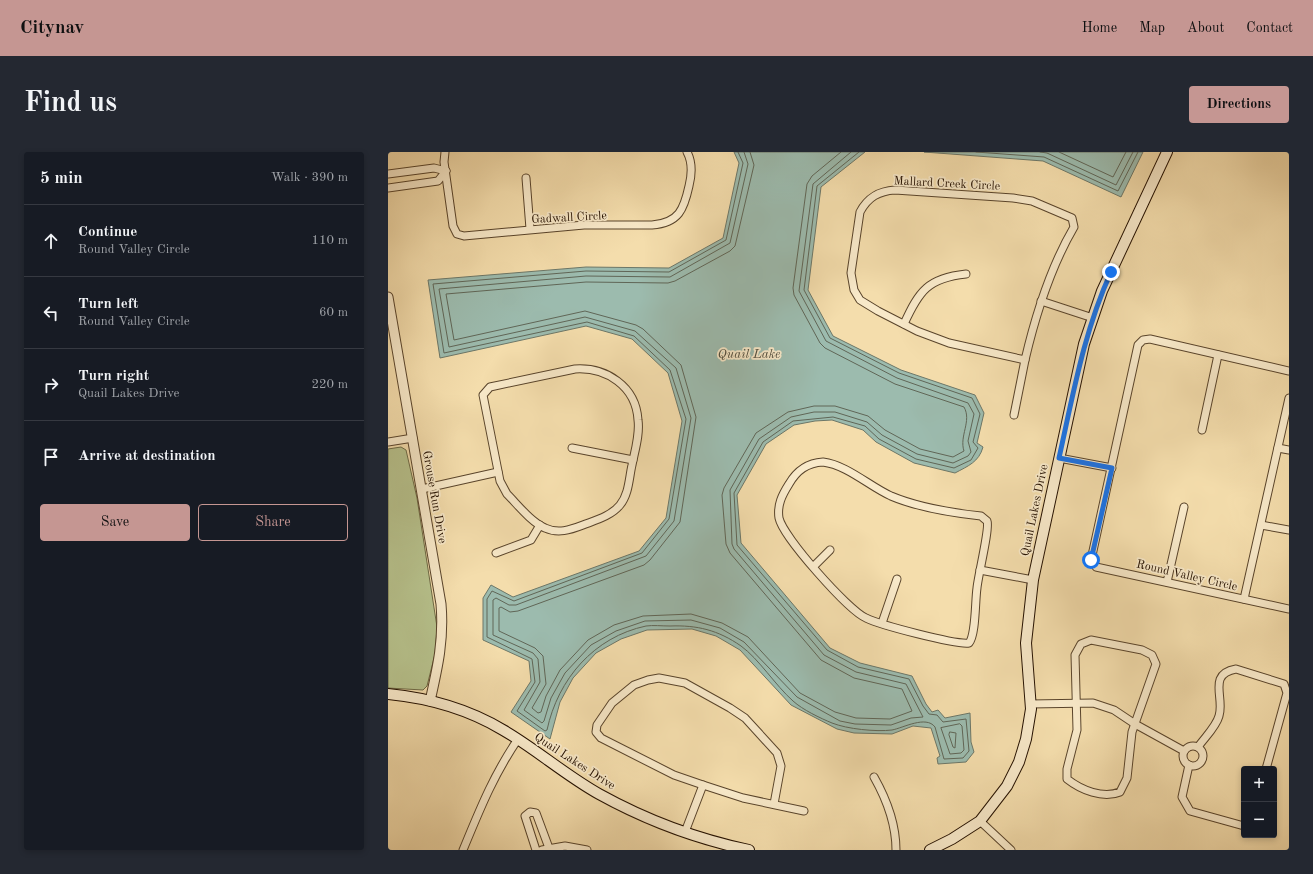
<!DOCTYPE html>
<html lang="en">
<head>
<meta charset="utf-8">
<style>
	body { margin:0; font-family:"Old Standard TT",serif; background:#242831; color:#f1f3f6 }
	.controls { position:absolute; right:12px; bottom:12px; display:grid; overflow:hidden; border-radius:4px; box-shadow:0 2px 6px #0003 }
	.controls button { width:36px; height:36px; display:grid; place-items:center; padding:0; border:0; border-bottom:1px solid #363941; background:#171b24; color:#f1f3f6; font:20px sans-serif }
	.stop { position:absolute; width:12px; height:12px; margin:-9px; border:3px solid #1a73e8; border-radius:50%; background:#fff }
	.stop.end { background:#1a73e8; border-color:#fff; box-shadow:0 1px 4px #0008 }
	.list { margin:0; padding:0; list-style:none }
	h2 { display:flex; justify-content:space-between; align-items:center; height:52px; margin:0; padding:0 16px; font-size:17px }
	h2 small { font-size:13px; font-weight:400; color:#9ea1a6 }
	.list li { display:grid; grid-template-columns:26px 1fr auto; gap:12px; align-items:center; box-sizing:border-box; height:72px; padding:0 16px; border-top:1px solid #363941 }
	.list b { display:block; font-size:15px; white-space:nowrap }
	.list p { margin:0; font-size:13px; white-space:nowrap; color:#9ea1a6 }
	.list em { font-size:13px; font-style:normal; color:#9ea1a6 }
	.actions { display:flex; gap:8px; padding:12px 16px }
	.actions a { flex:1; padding:9px 0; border:1px solid #c59692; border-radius:4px; text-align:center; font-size:14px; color:#c59692 }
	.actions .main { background:#c59692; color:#111 }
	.icon { flex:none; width:22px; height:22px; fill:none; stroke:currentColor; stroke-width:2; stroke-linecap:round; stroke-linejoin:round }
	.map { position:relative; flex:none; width:901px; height:698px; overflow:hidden; border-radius:4px }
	header { display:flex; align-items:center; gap:24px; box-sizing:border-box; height:56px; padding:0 20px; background:#c59692; color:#111 }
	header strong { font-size:19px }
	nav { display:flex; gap:22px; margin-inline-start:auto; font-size:14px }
	.intro { display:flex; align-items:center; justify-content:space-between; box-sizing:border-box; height:96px; padding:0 24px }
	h1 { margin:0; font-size:28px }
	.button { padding:10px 18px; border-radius:4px; background:#c59692; color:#111; font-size:14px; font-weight:700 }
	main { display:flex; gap:24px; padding:0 24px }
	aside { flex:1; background:#171b24; border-radius:4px; box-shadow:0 2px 6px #0003 }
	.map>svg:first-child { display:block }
</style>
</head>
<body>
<header>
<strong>Citynav</strong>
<nav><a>Home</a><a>Map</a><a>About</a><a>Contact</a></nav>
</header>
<div class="intro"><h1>Find us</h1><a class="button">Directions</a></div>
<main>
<aside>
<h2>5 min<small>Walk · 390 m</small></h2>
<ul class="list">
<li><svg class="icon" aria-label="ahead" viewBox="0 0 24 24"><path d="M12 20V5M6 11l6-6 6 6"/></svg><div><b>Continue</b><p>Round Valley Circle</p></div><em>110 m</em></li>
<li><svg class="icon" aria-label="left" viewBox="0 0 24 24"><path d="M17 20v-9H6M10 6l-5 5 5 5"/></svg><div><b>Turn left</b><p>Round Valley Circle</p></div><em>60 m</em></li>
<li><svg class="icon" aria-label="right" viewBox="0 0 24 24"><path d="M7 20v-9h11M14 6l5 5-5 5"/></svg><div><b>Turn right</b><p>Quail Lakes Drive</p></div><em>220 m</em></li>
<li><svg class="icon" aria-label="arrive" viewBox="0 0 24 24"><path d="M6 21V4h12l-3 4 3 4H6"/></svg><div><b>Arrive at destination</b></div></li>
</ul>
<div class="actions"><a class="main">Save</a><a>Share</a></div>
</aside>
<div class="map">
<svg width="901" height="698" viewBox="0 0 901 698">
	<rect width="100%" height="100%" fill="#f4ddac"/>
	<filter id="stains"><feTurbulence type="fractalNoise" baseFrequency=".005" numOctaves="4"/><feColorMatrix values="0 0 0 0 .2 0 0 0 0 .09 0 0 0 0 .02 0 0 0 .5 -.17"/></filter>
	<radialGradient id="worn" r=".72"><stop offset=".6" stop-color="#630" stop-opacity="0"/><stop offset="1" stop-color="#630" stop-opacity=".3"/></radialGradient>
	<polygon fill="#b7c28d" stroke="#6e6a46" points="13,295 18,298 29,346 49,475 47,502 39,534 35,538 0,536 0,297"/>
	<g fill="#9cbbae" stroke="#6c7768">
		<path d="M 346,0 L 477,0 L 433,35 L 420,138 L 445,184 L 513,218 L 587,243 L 596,261 L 589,291 L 595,295 C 591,310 580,314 567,321 L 526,311 L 488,290 L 475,278 L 444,268 L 427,269 L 406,273 L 378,292 L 349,343 L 353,391 L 442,496 L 472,511 L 524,524 L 538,552 L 544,560 L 550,558 L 557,566 L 582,561 L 583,590 L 586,600 L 578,610 L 550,612 L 549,606 L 552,604 L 543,576 L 525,574 L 504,582 L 466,581 L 449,577 L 403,553 L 352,498 L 328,484 L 304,477 L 259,478 L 233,487 L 208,501 L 185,526 L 172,550 L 162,587 L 123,560 L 143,529 L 141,509 L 95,488 L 95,446 L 103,433 L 125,445 L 251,399 L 278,366 L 294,269 L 280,221 L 244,187 L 198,174 L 52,206 L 40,128 L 198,115 L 281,116 L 335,86 L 351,11 Z"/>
		<polygon points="536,0 755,0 733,45 655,9"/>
	</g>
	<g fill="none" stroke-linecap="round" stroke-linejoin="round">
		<g stroke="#606657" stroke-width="1">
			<path d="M 350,0 L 355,11 L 338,88 L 281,120 L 198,119 L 45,132 L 56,201 L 199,170 L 246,184 L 282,218 L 298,267 L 281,367 L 254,401 L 126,449 L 104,439 L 99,447 L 99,485 L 144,507 L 147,530 L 129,559 L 157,579 L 159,578 C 170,527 206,485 258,474 C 265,473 274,474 282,474 C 309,473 330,478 353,494 C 371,507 387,533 405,549 C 415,558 432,566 444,571 C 459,577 488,580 504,578 C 515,576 538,563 547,575 L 556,607 L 575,606 L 581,599 L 578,567 L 555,570 L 549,563 L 541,562 L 535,554 L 521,527 L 470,515 L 439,498 L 349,393 L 346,341 L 375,290 L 405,269 L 445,265 L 477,274 L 491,287 L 528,307 L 566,316 L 583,308 L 590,296 L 585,290 L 592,262 L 584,246 L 511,221 L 442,186 L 416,138 L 429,34 L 471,0"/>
			<polyline points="356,0 360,12 342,91 282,125 198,124 51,137 61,195 197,165 247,179 288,216 303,266 286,369 258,404 128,453 121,453 108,446 105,448 105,483 145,501 150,507 152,530 136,558 154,571 156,569 163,546 177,521 203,493 228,479 257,469 303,468 332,476 356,490 409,545 452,569 467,572 503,573 523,566 535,565 518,532 468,520 436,503 346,397 344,392 342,338 371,287 403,265 426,260 447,260 479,270 494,283 529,302 565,311 580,304 583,300 580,289 586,262 580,251 509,226 438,189 411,139 425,32 463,0"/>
			<path d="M 362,0 L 366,13 L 347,94 L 342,99 L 287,129 L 280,131 L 198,130 L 58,142 L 66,188 L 197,159 L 248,173 L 255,177 L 293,213 L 308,265 L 292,370 L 262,408 L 256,413 L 130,459 L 122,460 L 113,455 L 111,456 L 111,479 L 147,496 L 155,504 L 158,532 L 144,556 L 150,561 L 153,560 L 158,544 L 172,518 L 200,488 L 226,473 L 255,464 L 303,462 L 334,471 L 360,485 L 412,541 L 447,560 L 468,566 L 502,567 L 524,559 L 514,537 L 466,526 L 433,508 L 342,401 L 338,392 L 334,343 L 336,336 L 368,281 L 400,260 L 426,254 L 447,254 L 480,264 L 497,278 L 532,297 L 565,305 L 576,299 C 571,284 584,269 576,255 L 507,232 L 437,196 L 432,191 L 406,143 L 405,136 L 419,32 L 424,24 L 453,0"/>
			<polyline points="588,0 656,5 730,39 750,0"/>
			<polyline points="652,0 659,1 728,33 745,0"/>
			<polyline points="671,0 725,25 738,0"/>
			<polygon points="572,572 574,574 576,598 573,601 562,602 553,576"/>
			<polygon points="562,580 568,581 567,596 565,595 561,583"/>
		</g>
		<defs>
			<g id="minor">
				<path d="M 57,0 L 56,10 L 65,74 L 69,82 L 76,84 L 196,73 L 264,73 C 291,71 296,57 301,34 C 304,22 305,11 299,0"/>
				<polyline points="0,22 46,16 58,19"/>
				<polyline points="138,26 142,77"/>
				<polyline points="0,36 50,29 58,19"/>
				<path d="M 507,38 L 625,46 L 644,49 L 684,66 L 686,75 C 662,116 648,161 637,208 L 561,191 L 529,179 L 490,159 L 472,148 L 466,138 L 463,121 L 472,60 C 480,45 491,39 507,38 Z"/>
				<polyline points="653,149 705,166"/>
				<path d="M 516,172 C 531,139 540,126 578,122"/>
				<path d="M 187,217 C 218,215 248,234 250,268 C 252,282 247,298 244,313 C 241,326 241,342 232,353 C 223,364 208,368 195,373 C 182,378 170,382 157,376 C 143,370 130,353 119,342 L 112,329 L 95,243 L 102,235 Z"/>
				<polyline points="901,219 762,187 755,188 750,193 703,408 708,415 901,457"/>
				<polyline points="626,263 637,208"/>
				<polyline points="814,278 830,203"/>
				<polyline points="0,290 25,286"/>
				<polyline points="184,296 245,308"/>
				<polyline points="890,296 901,298"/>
				<polyline points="671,306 724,316"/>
				<path d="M 435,310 C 459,313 481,334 503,344 C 529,355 565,361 593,364 L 599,369 C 602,376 590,424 589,436 C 587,449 588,483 581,491 C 568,493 492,473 478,466 C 460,458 395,385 391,366 C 389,353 394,343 401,332 C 409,318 419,311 435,310 Z"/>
				<polyline points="34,337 110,320"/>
				<polyline points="873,373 901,378"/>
				<polyline points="108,401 143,388 152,373"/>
				<polyline points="426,414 442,398"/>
				<polyline points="592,418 645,428"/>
				<polyline points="779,430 796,355"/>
				<polyline points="856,447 901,246"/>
				<polyline points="494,471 509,427"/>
				<path d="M 703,488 L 754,498 L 764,503 L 768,512 L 744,580 L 739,626 L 732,640 C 715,647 693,638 679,627 L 679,617 L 689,578 L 687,503 L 693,492 Z"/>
				<polyline points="642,552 705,551 726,558 747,572 796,599"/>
				<circle cx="805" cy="604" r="10"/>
				<path d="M 810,595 C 817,585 828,575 831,564 C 837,546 819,522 848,517 L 896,532 L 899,541 L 878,617"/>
				<polyline points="801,613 794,645 802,659 856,674"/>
				<path d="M 486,625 C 499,648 508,671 508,698"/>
				<polyline points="386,652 393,614 389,601 357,566 342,556 297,531 271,526 260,528 246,533 224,551 209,573 208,580 213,586 286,623 315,633 355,646 416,659"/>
				<polyline points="592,669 623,698"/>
				<polyline points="297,680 315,633"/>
				<path d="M 75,698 C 92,657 105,624 130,587"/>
				<polyline points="148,698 137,664 142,660 148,661 161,696"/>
				<polyline points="154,698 177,694 199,698"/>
			</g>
			<path id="tertiary" d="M 0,145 L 53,452 C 56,487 50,514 42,549"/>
			<g id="secondary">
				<path d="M 0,542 C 41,546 80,557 115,578 C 148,597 177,623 211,642 C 258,668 309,687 361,698"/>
				<polyline points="542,698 564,687 592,669 619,634 631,610 638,587 643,557 638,491 645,428 696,192 714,139 779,0"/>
			</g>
		</defs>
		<use href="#minor" stroke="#59442b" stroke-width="9"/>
		<use href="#tertiary" stroke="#59442b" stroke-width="11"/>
		<use href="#secondary" stroke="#251100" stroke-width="12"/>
		<use href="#minor" stroke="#f8e9c9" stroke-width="7"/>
		<use href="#tertiary" stroke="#f8e9c9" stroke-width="9"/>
		<use href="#secondary" stroke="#f8e9c9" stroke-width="10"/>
	</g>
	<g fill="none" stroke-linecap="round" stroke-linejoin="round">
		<path stroke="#1a73e8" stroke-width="5" d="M 703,408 L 724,316 L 671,306 C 685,243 696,179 723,120"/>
	</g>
	<g text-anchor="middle" stroke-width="3.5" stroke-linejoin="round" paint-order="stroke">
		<g font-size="12" fill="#251100" stroke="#f8e9c9">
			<text transform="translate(559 31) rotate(3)" y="4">Mallard Creek Circle</text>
			<text transform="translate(181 65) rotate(-3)" y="4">Gadwall Circle</text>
			<text transform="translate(47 345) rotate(80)" y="4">Grouse Run Drive</text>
			<text transform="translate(646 358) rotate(-78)" y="4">Quail Lakes Drive</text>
			<text transform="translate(799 423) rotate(13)" y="4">Round Valley Circle</text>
			<text transform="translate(187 609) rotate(33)" y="4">Quail Lakes Drive</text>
		</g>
		<g font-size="13" font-style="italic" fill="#4f4c3d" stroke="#f8e9c9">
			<text x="361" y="206">Quail Lake</text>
		</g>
	</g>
	<rect width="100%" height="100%" filter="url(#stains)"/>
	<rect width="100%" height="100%" fill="url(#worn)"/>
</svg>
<div class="controls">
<button>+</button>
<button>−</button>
</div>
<div class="stop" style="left:703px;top:408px"></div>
<div class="stop end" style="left:723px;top:120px"></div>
</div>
</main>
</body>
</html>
